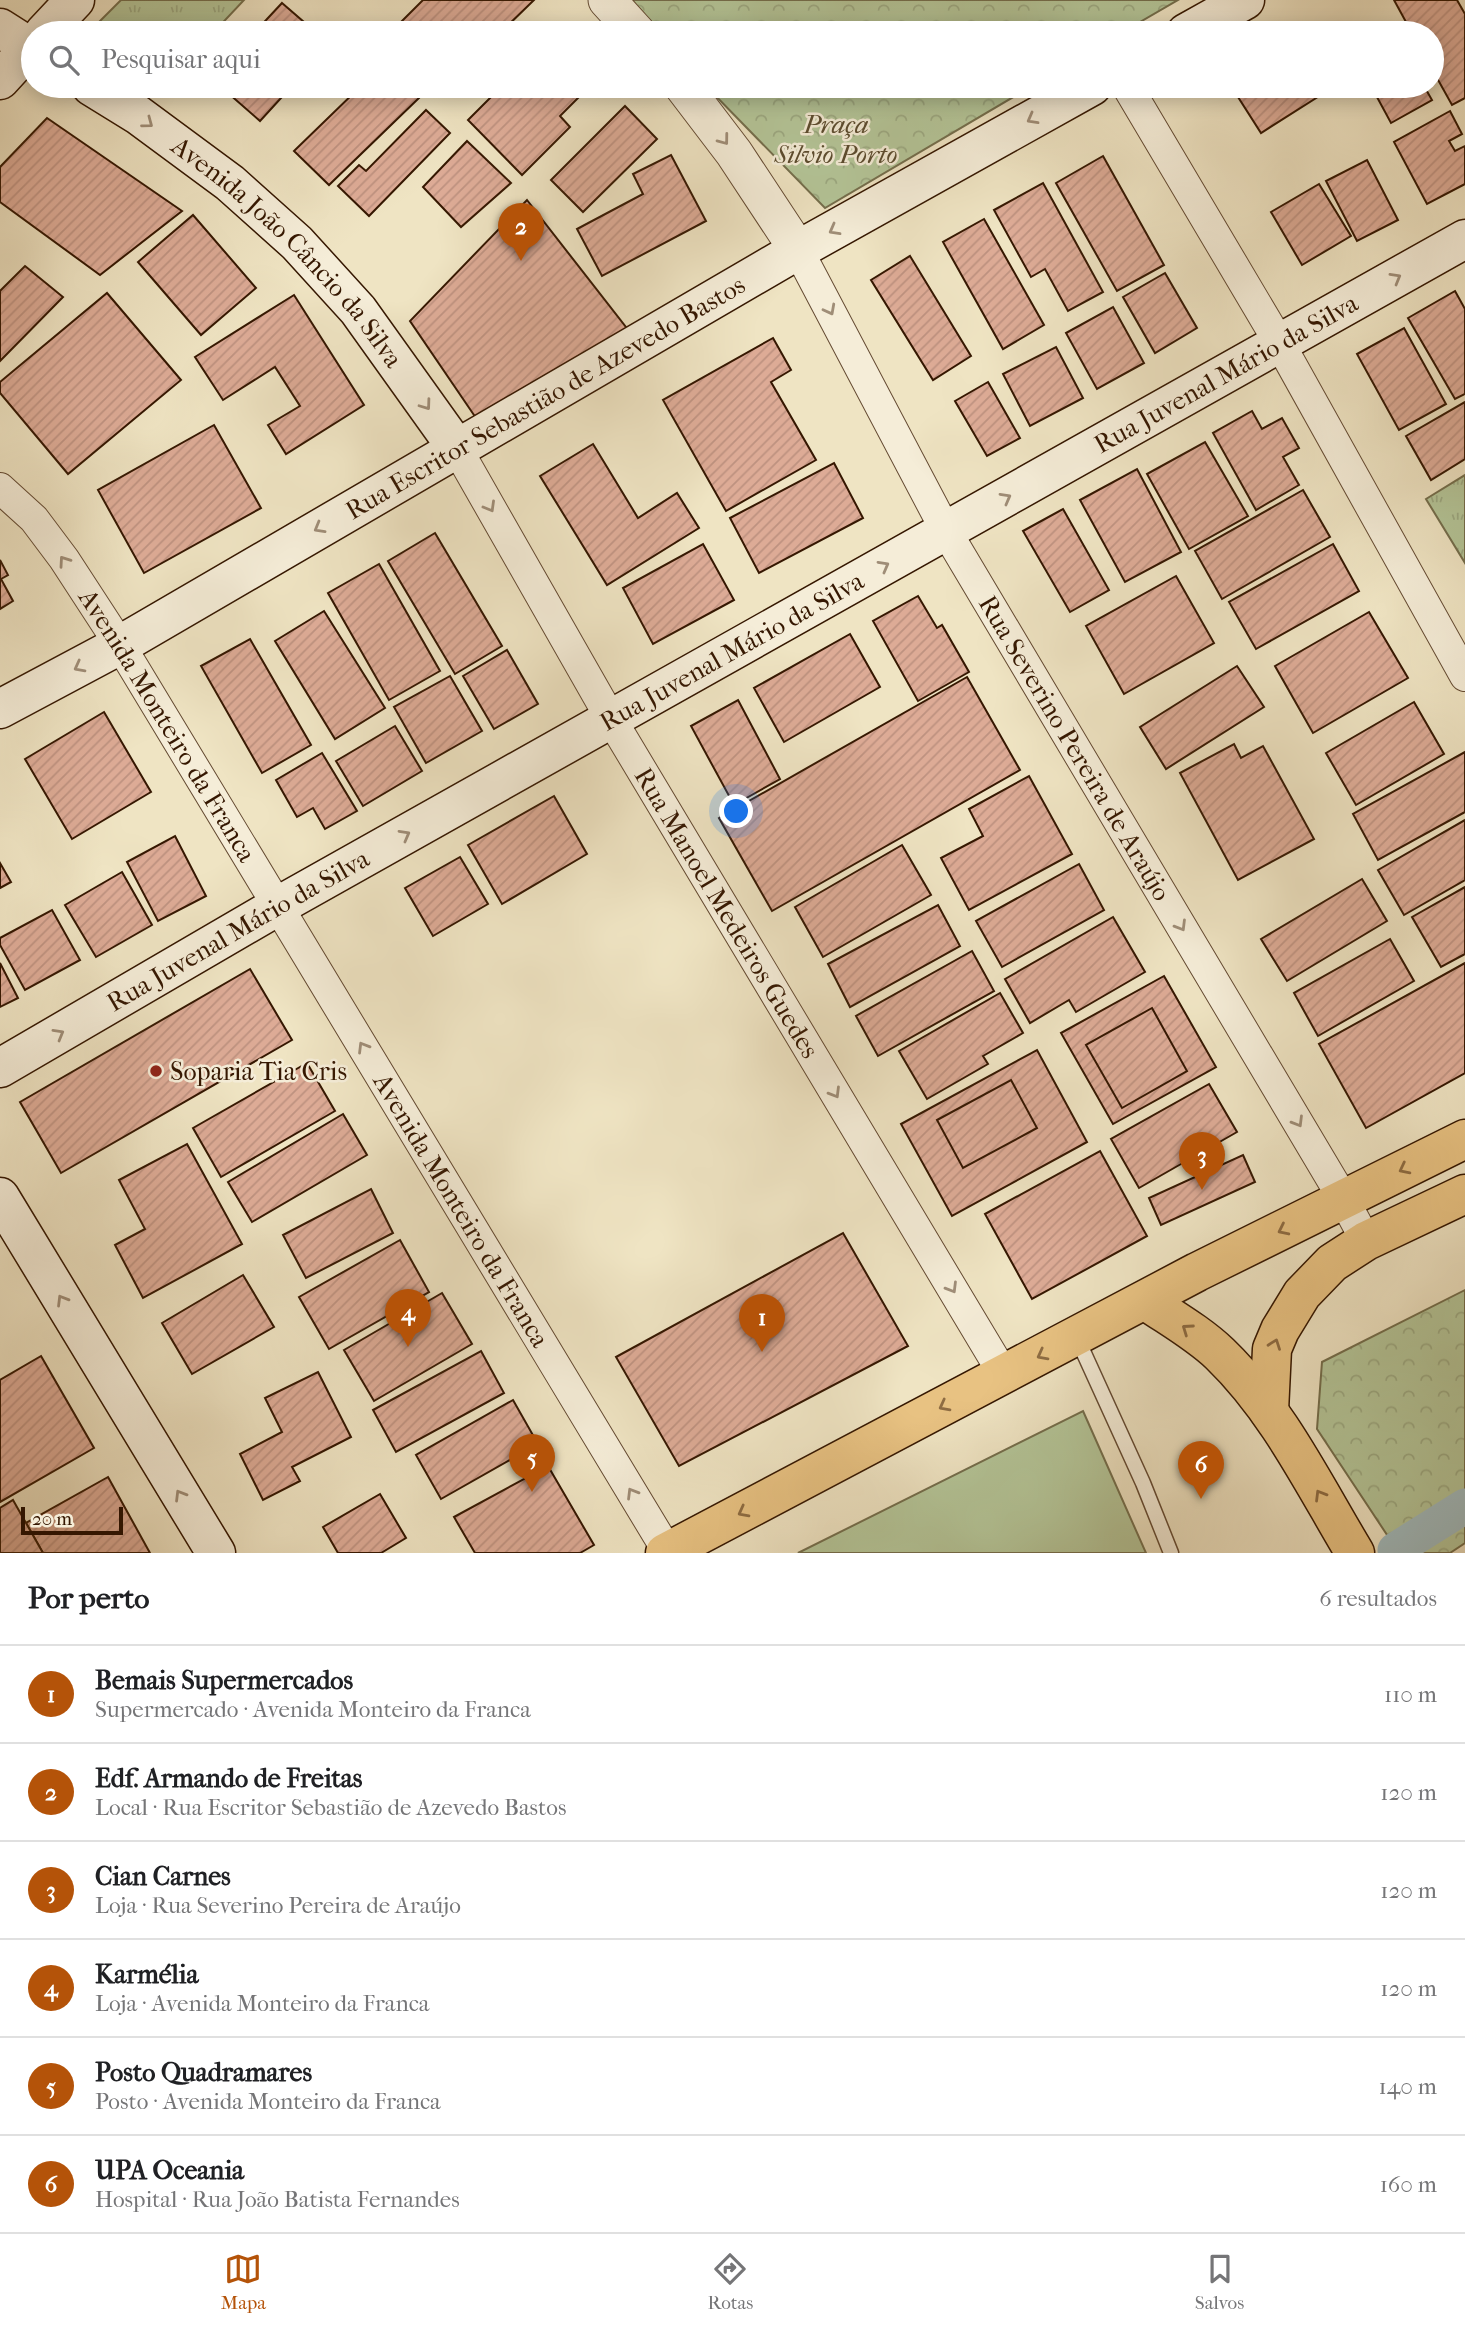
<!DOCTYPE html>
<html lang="pt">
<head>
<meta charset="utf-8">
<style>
	body { margin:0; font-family:"IM FELL French Canon",serif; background:#f6f6f6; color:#202124 }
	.scale { position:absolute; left:21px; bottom:18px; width:102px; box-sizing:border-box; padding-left:7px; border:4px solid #351701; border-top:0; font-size:19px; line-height:24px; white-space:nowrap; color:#351701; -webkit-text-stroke:5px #f5edd8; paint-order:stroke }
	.you { position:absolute; left:737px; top:812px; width:24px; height:24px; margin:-18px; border:5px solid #fff; border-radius:50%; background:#1a73e8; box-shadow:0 0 0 10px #1a73e833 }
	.badge { display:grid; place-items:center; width:46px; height:46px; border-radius:50%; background:#b45309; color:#fff; font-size:23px; font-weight:700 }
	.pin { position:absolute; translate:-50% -58px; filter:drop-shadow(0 2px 4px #0008) }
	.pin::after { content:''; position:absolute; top:37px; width:24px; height:21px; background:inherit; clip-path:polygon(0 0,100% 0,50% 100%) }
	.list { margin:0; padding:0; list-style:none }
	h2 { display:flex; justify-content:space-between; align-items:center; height:91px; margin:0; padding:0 28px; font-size:30px }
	h2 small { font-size:23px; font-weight:400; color:#757577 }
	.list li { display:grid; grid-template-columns:46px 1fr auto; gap:21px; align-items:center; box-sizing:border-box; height:98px; padding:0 28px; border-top:2px solid #e0e0e0 }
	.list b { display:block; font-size:26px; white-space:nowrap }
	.list p { margin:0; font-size:23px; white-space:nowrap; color:#757577 }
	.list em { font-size:23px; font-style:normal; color:#757577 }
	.icon { flex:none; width:38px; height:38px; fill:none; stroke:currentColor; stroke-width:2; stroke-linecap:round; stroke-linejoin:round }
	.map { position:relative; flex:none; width:1465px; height:1553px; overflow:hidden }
	.search { position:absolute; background:#fff; box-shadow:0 4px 18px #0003; left:21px; right:21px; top:21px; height:77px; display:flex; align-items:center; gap:18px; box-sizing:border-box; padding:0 24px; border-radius:38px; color:#757577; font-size:26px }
	.sheet { height:679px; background:#fff }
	nav { display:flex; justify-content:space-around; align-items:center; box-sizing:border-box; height:98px; border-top:2px solid #e0e0e0; background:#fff; font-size:19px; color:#757577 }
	nav a { display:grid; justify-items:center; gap:4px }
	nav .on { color:#b45309 }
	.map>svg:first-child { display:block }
</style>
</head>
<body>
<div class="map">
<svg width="1465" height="1553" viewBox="0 0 1465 1553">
	<defs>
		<pattern id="grass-tufts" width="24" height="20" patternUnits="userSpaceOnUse" patternTransform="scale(1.75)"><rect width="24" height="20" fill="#b4c598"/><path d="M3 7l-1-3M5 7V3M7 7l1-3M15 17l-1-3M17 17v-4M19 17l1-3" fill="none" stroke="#9ba881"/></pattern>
		<pattern id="park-crowns" width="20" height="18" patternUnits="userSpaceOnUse" patternTransform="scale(1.75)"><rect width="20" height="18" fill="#b4c598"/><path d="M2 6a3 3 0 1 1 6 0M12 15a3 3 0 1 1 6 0" fill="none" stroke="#9ba881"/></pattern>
		<pattern id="building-hatch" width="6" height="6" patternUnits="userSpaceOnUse" patternTransform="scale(1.75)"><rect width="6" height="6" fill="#ddab96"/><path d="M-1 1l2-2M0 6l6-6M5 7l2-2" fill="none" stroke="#be9280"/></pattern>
	</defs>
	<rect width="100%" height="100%" fill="#efe4c3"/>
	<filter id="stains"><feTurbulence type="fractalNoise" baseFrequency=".00286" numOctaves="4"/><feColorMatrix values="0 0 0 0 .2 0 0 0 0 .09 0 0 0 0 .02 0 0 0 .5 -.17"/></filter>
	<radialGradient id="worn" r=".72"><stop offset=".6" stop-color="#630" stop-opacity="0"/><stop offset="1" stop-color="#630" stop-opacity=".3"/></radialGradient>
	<g fill="url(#grass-tufts)" stroke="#746e4c" stroke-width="2">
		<polygon points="121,0 244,0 213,33 88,33"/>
		<polygon points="1465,475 1465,563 1426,499"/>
	</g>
	<g fill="url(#park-crowns)" stroke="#746e4c" stroke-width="2">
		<polygon points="600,0 1178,0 1121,33 649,33"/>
		<polygon points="706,86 1032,86 825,208"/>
		<polygon points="1465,1290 1465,1543 1450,1553 1399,1553 1317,1429 1322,1362"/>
	</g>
	<polygon fill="#b4c598" stroke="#746e4c" stroke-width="2" points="1083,1411 1146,1553 798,1553"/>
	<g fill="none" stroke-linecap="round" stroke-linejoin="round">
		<polyline stroke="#a0bbbf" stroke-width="35" points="1395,1550 1465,1506"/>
	</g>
	<g fill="url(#building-hatch)" stroke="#351701" stroke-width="2">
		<polygon points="423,0 534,0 500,33 415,33 402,21"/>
		<polygon points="1394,0 1457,0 1465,14 1465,98 1452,105 1432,69 1432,33 1412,33"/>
		<polygon points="282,3 312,29 309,33 254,33"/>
		<polygon points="220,86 292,86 260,121"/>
		<polygon points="361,86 410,86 421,96 329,185 294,151"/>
		<polygon points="502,86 574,86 582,94 560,116 570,127 522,175 468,120"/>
		<polygon points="1231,86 1331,86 1332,88 1261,133"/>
		<polygon points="1371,86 1424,86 1432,100 1391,123"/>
		<polygon points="625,106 657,139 583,212 551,180"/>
		<polygon points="426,110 450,133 369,216 338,186 359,165 366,171"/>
		<polygon points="1450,111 1462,134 1449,141 1455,151 1465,146 1465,184 1427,204 1394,142"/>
		<polygon points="47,118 182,211 100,275 0,202 0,167"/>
		<polygon points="467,141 511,183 461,227 423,187"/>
		<polygon points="671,155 706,221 602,276 577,229 643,194 633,174"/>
		<polygon points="1103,156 1164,265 1117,291 1056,183"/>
		<polygon points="1367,160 1398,220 1357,241 1326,181"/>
		<polygon points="1043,183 1103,292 1068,311 1045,269 1031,277 994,210"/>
		<polygon points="1319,184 1351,236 1302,265 1271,212"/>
		<polygon points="527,200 629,331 476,418 410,321"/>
		<polygon points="193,215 256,288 201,335 138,262"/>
		<polygon points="984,219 1044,325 1003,349 943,242"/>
		<polygon points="910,256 971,356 933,380 871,280"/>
		<polygon points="25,266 63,297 0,361 0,291"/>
		<polygon points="1165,273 1197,328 1155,353 1123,297"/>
		<polygon points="1455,291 1465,309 1465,394 1455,399 1408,318"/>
		<polygon points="107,293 181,380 68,474 0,393 0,382"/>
		<polygon points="294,295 364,405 286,454 268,425 300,406 275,367 223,400 195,357"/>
		<polygon points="1113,307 1144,363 1097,389 1066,333"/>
		<polygon points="1404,328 1446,404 1399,430 1357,354"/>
		<polygon points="773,338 791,370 771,382 816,460 726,511 663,400"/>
		<polygon points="1056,347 1083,398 1030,426 1003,374"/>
		<polygon points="988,382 1020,438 987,456 955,401"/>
		<polygon points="1465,402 1465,459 1431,480 1406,436"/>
		<polygon points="1252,411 1262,429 1282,418 1299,448 1283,457 1299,485 1256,510 1213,433"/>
		<polygon points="214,425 261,508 144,573 98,490"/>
		<polygon points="1205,442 1248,516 1189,549 1147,474"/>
		<polygon points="593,444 638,518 677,493 699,528 607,585 540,476"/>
		<polygon points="834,463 863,518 759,573 730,518"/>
		<polygon points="1137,469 1181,552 1125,582 1080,500"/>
		<polygon points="1303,490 1330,537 1222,599 1195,551"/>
		<polygon points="1063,509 1109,590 1070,612 1023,531"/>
		<polygon points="435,533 502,646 455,674 388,561"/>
		<polygon points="703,544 734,600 653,644 623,588"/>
		<polygon points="1333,544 1359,591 1256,649 1229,602"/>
		<polygon points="0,560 8,575 1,579 13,601 0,609"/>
		<polygon points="379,564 440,671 389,700 328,593"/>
		<polygon points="1176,576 1214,643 1124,694 1086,626"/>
		<polygon points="918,596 937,628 942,625 969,672 918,701 873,621"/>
		<polygon points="324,611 385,708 335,739 275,641"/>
		<polygon points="1369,612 1408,678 1313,733 1275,666"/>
		<polygon points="850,634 880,687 784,742 754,688"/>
		<polygon points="250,639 311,745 262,773 201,666"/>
		<polygon points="507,650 538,704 494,729 463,676"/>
		<polygon points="1237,666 1264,707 1166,769 1140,727"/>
		<polygon points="450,676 482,731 426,763 394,707"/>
		<polygon points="967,677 1020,770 772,911 719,818"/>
		<polygon points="738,700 780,779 734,805 691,726"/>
		<polygon points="1414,702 1444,754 1356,805 1326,753"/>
		<polygon points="104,712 151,792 72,839 25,759"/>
		<polygon points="395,726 422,771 363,806 336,761"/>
		<polygon points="1234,744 1241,758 1263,746 1314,839 1238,880 1180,773"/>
		<polygon points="1465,752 1465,812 1378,860 1353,814"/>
		<polygon points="322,753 357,811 325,829 313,808 297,817 276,780"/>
		<polygon points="1029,776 1072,854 969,910 941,858 983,836 969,809"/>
		<polygon points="554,796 587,854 502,904 468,845"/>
		<polygon points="1465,820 1465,880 1404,915 1378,870"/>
		<polygon points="175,836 206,896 158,921 127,862"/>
		<polygon points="902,845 931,895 823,957 795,907"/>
		<polygon points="460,857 488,904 433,936 405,888"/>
		<polygon points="0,863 11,882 0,888"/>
		<polygon points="1079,864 1104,910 1002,967 976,921"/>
		<polygon points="122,872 152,925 96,957 65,905"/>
		<polygon points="1362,879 1387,921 1287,981 1261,939"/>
		<polygon points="1465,887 1465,954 1441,967 1412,917"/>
		<polygon points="938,905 960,946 850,1007 828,964"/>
		<polygon points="52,910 80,960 25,990 0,945 0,938"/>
		<polygon points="1113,917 1145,972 1076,1012 1069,1000 1030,1023 1005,979"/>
		<polygon points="1390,939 1414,981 1318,1036 1294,993"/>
		<polygon points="972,951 994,991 878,1056 856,1016"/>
		<polygon points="0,963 18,998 0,1007"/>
		<polygon points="1465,963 1465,1073 1366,1128 1319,1044"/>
		<polygon points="250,969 292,1040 61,1173 20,1102"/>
		<polygon points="1164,976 1216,1067 1113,1124 1061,1033"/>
		<polygon points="1000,993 1023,1033 983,1056 988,1064 927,1099 899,1051"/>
		<polygon points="1152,1008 1187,1071 1122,1108 1086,1045"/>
		<polygon points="1037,1050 1087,1142 952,1216 901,1124"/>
		<polygon points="307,1063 335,1111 221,1177 193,1128"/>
		<polygon points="1011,1080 1037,1128 963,1168 937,1120"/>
		<polygon points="1209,1084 1237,1132 1139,1188 1111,1139"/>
		<polygon points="343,1114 367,1155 252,1222 228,1182"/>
		<polygon points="187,1144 242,1244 143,1298 115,1245 145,1229 119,1180"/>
		<polygon points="1100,1151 1147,1236 1032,1299 985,1214"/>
		<polygon points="1243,1155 1255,1182 1161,1225 1149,1198"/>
		<polygon points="371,1189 393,1233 306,1278 283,1235"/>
		<polygon points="843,1233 908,1346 679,1466 616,1357"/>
		<polygon points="400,1240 429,1292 329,1349 299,1297"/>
		<polygon points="243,1275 274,1327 192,1374 162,1323"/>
		<polygon points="442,1293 472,1344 374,1401 344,1350"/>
		<polygon points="481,1351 504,1393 396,1452 373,1410"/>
		<polygon points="41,1356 94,1448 0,1502 0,1380"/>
		<polygon points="318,1372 351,1437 292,1467 300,1481 263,1500 240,1454 282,1432 265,1398"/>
		<polygon points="513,1400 538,1444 441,1499 416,1455"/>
		<polygon points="548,1466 594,1545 580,1553 475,1553 454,1517"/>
		<polygon points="108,1477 150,1553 43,1553 26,1523"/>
		<polygon points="380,1494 406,1538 381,1553 338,1553 323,1527"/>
		<polygon points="13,1500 26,1523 43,1553 0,1553 0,1508"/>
	</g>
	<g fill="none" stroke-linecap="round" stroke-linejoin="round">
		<defs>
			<polyline id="service" points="1077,1338 1143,1483 1171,1553"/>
			<g id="minor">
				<polyline points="1127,86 1280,344 1465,676"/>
				<path id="s1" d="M 798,250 L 946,531 L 1344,1200 L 1366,1241"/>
				<path id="s2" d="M 456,447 L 611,719 L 1004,1375"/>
				<path id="s3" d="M 0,488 L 34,519 L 64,559 L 120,645 L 668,1552"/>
			</g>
			<g id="tertiary">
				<polyline points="607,0 637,33"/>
				<polyline points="683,86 734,153 798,250"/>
			</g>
			<g id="secondary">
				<polyline points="0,28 33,49"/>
				<polyline points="44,33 75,0"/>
				<polyline points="1186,33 1245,0"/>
				<polyline points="0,80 33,44"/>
				<path id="s4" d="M 91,86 L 138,115 L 230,183 L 297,243 L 358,310 L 456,447"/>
				<path id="s5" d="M 0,709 L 120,645 L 798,250 L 1092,86"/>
				<path id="s6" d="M 0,1068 L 278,906 L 1465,239"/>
				<polyline points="0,1197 216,1553"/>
			</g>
			<g id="primary">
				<path d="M 1146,1301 C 1171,1318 1198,1333 1220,1354 C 1278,1410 1314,1485 1355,1553"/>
				<polyline points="1269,1411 1272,1349 1280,1330 1302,1294 1332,1263 1366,1241 1465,1194"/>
				<polyline points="665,1553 1197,1272 1465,1139"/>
			</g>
		</defs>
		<use href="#service" stroke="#644a32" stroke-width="17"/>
		<use href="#minor" stroke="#644a32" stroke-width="32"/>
		<use href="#tertiary" stroke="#644a32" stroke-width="39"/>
		<use href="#secondary" stroke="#351701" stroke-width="41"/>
		<use href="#primary" stroke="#351701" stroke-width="41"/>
		<use href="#service" stroke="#f5edd8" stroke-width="14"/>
		<use href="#minor" stroke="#f5edd8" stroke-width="30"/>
		<use href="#tertiary" stroke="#f5edd8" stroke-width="37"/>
		<use href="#secondary" stroke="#f5edd8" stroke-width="38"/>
		<use href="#primary" stroke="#e8c282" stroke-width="38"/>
	</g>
	<defs><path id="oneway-chevron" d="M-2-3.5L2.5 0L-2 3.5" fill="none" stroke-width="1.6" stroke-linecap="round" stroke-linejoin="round" transform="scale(1.75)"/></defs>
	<g stroke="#9f8d77">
		<use href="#oneway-chevron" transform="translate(1032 119) rotate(151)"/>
		<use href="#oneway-chevron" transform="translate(148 123) rotate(37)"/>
		<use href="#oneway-chevron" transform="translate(724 140) rotate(53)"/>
		<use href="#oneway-chevron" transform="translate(834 230) rotate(151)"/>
		<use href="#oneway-chevron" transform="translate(1396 278) rotate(-30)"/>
		<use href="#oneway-chevron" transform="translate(830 310) rotate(62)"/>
		<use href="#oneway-chevron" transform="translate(426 405) rotate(54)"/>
		<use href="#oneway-chevron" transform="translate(1006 498) rotate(-29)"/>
		<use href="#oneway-chevron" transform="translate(490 507) rotate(60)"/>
		<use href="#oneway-chevron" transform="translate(319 528) rotate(150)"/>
		<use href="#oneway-chevron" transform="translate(64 561) rotate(-125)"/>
		<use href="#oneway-chevron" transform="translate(884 566) rotate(-29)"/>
		<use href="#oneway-chevron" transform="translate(79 667) rotate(152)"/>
		<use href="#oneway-chevron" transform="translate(405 835) rotate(-29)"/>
		<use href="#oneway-chevron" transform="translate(1181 926) rotate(59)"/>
		<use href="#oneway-chevron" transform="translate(59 1034) rotate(-30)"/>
		<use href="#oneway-chevron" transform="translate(363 1047) rotate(-121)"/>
		<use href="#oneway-chevron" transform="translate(835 1093) rotate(59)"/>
		<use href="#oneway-chevron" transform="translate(1298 1122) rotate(59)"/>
		<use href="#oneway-chevron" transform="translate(952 1288) rotate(59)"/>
		<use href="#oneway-chevron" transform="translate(62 1300) rotate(-121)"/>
		<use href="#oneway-chevron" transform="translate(632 1493) rotate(-121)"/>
		<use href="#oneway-chevron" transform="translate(180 1495) rotate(-121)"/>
	</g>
	<g stroke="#8e6c42">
		<use href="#oneway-chevron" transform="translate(1404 1169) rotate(153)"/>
		<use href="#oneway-chevron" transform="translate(1283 1230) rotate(154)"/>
		<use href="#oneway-chevron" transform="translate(1187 1329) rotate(-145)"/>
		<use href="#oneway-chevron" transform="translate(1275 1344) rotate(-70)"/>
		<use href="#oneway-chevron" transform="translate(1042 1355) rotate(152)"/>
		<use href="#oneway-chevron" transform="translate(944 1406) rotate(152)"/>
		<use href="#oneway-chevron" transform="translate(1320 1495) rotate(-121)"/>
		<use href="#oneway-chevron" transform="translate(743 1512) rotate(152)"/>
	</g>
	<circle fill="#8f2418" stroke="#f5edd8" stroke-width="2.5" cx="156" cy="1071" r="7"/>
	<g text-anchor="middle" stroke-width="5" stroke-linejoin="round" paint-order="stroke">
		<g font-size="26" font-style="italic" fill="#5b4b2e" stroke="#f5edd8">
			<text x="836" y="133">Praça<tspan x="836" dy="30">Silvio Porto</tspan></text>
		</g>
		<g font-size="26" fill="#351701" stroke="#f5edd8">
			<text dy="9" stroke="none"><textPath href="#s4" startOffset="259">Avenida João Câncio da Silva</textPath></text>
			<text dy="9" stroke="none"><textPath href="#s6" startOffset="1409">Rua Juvenal Mário da Silva</textPath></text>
			<text dy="9" stroke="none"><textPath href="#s5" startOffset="628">Rua Escritor Sebastião de Azevedo Bastos</textPath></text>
			<text dy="9" stroke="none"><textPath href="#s6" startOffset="842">Rua Juvenal Mário da Silva</textPath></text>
			<text dy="9" stroke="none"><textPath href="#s3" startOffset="292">Avenida Monteiro da Franca</textPath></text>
			<text dy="9" stroke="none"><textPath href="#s1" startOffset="570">Rua Severino Pereira de Araújo</textPath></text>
			<text dy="9" stroke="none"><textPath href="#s2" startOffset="539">Rua Manoel Medeiros Guedes</textPath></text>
			<text dy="9" stroke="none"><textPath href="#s6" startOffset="275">Rua Juvenal Mário da Silva</textPath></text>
			<text dy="9" stroke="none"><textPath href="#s3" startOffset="859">Avenida Monteiro da Franca</textPath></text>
		</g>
		<g font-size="26" fill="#351701" stroke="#f5edd8" text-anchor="start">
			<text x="170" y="1080">Soparia Tia Cris</text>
		</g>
	</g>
	<rect width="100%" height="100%" filter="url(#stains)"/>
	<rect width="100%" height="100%" fill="url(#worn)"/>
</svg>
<div class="scale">20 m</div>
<div class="you"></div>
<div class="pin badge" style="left:762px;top:1352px">1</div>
<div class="pin badge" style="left:521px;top:261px">2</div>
<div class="pin badge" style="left:1202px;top:1190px">3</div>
<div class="pin badge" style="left:408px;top:1347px">4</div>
<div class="pin badge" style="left:532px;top:1492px">5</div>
<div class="pin badge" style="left:1201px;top:1499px">6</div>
<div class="search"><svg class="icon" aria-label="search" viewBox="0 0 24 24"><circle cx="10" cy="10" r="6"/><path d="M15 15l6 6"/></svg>Pesquisar aqui</div>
</div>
<section class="sheet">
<h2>Por perto<small>6 resultados</small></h2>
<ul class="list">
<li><span class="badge">1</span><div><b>Bemais Supermercados</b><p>Supermercado · Avenida Monteiro da Franca</p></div><em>110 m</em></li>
<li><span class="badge">2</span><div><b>Edf. Armando de Freitas</b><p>Local · Rua Escritor Sebastião de Azevedo Bastos</p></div><em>120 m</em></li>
<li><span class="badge">3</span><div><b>Cian Carnes</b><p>Loja · Rua Severino Pereira de Araújo</p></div><em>120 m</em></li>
<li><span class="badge">4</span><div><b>Karmélia</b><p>Loja · Avenida Monteiro da Franca</p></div><em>120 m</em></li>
<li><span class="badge">5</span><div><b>Posto Quadramares</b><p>Posto · Avenida Monteiro da Franca</p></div><em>140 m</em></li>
<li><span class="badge">6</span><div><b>UPA Oceania</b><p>Hospital · Rua João Batista Fernandes</p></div><em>160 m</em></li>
</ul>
</section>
<nav>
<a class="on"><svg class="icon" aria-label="map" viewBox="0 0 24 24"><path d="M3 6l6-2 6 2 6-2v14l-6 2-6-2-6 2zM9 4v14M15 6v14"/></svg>Mapa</a>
<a><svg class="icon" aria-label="directions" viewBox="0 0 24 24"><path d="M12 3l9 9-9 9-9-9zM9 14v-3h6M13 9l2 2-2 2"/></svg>Rotas</a>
<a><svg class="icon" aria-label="saved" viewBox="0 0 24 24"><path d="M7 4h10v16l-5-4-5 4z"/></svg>Salvos</a>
</nav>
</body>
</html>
